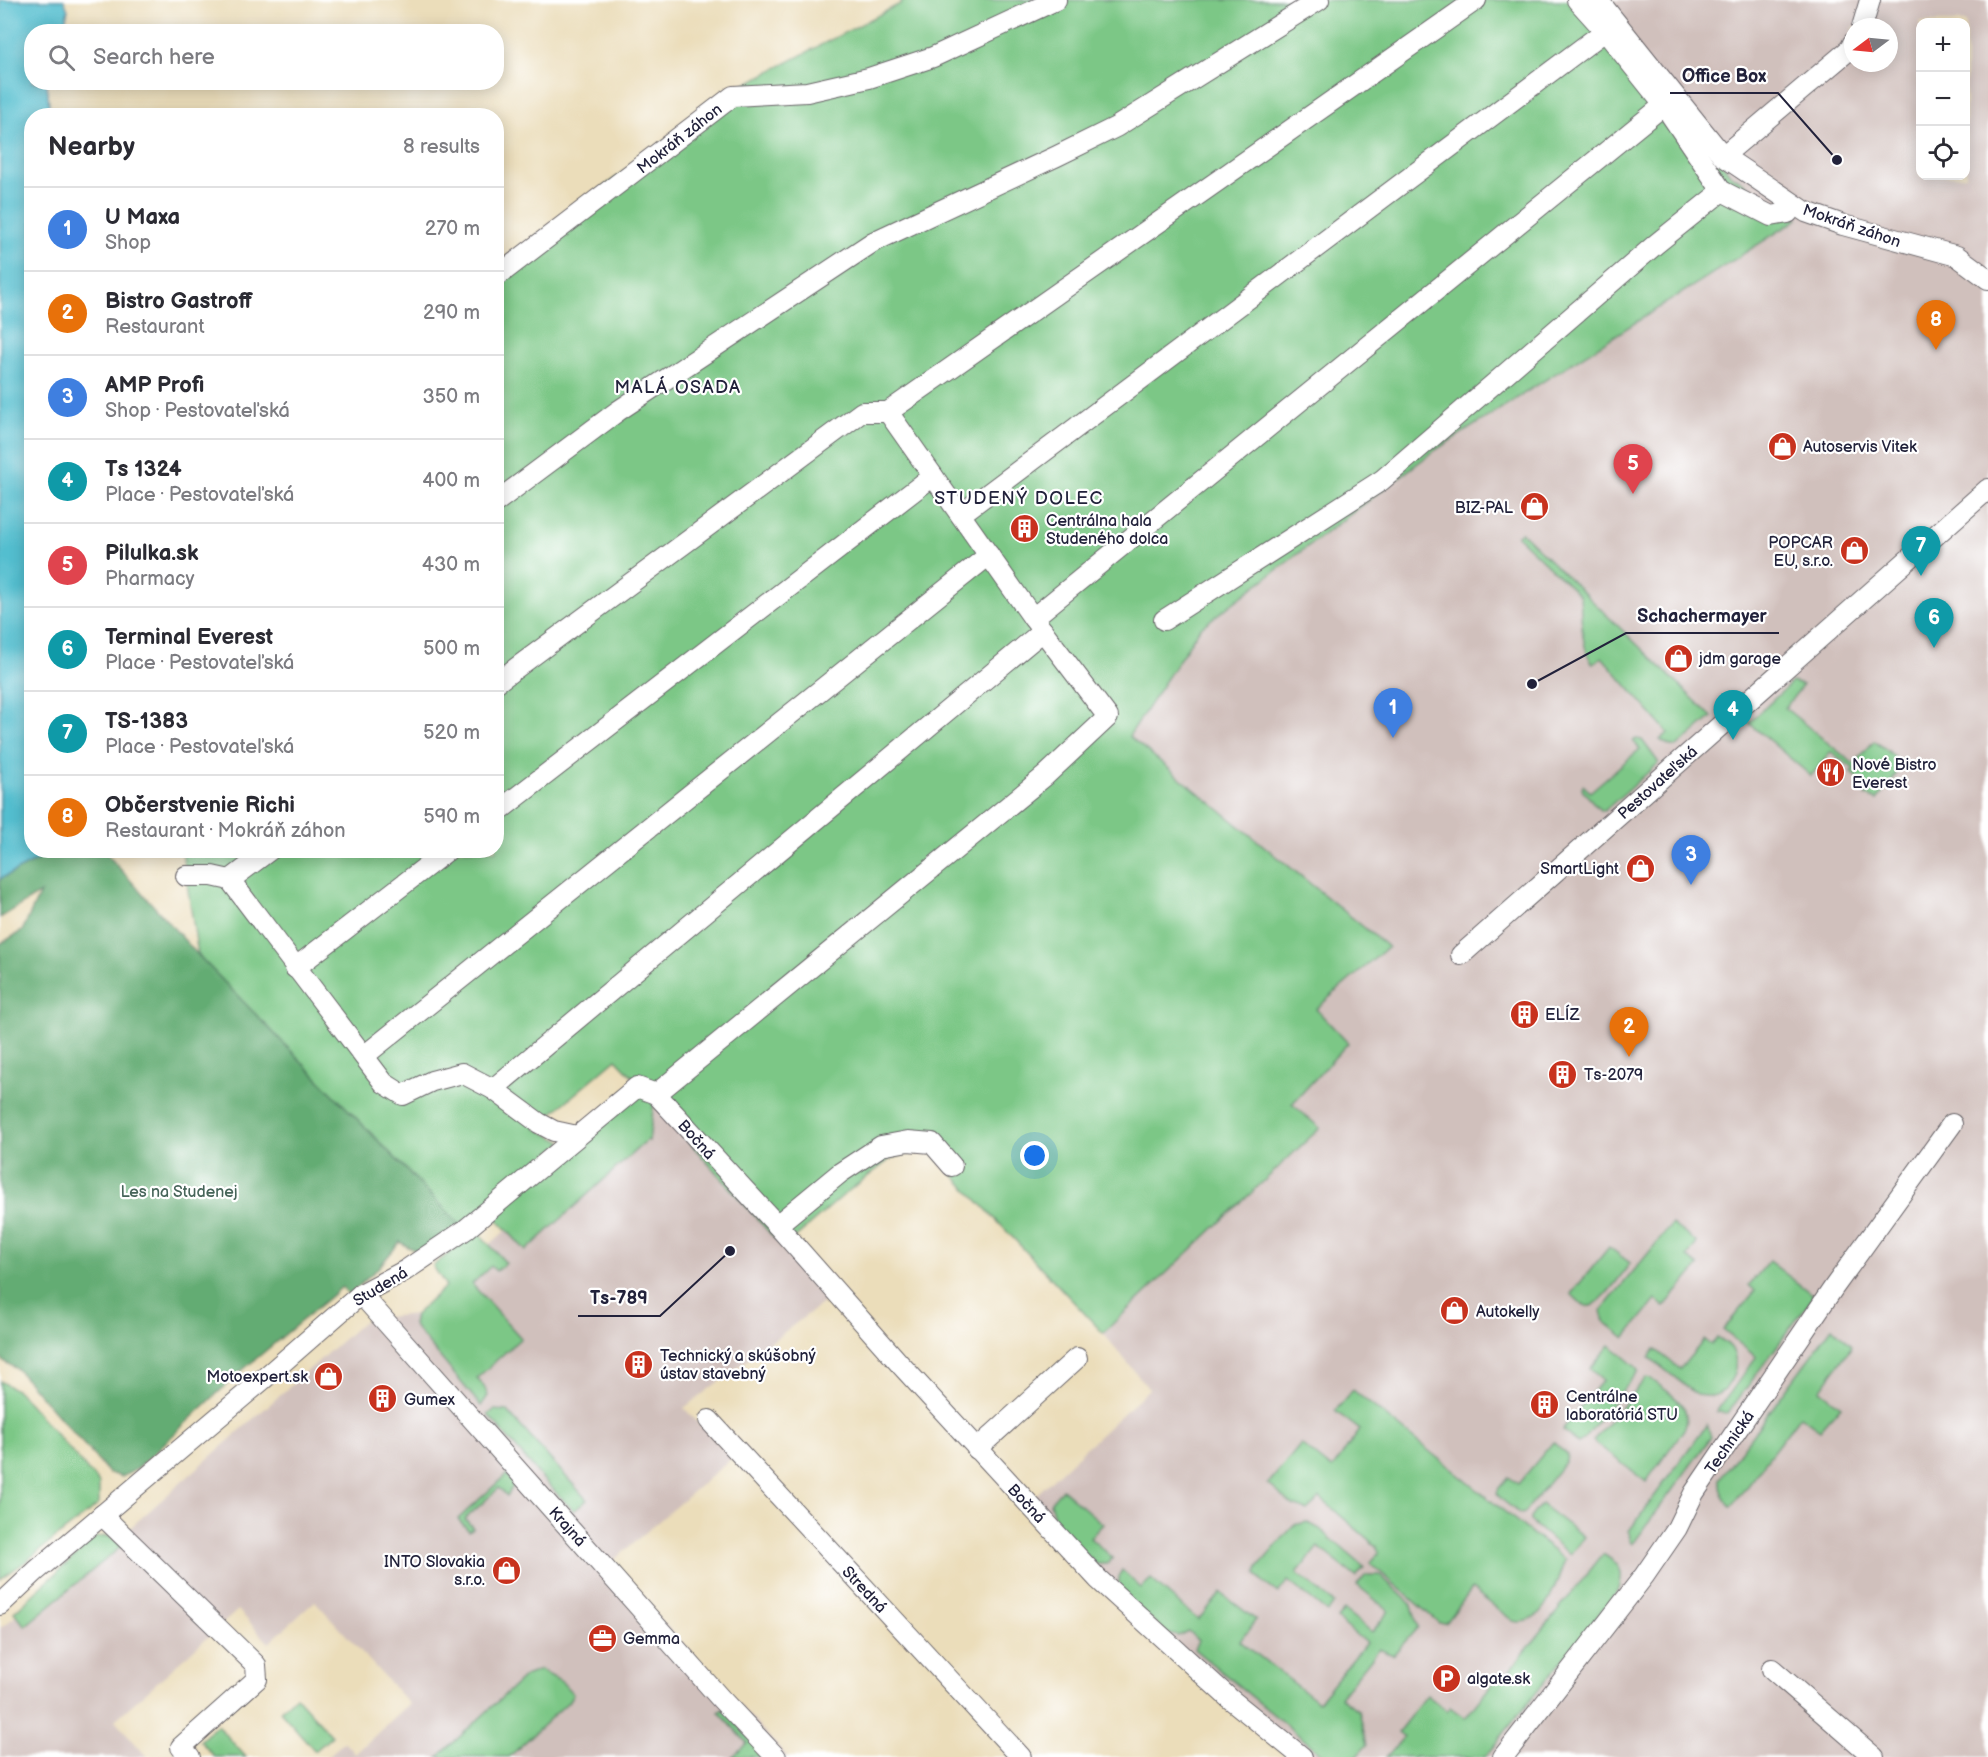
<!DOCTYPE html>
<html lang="en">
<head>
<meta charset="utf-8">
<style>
	body { margin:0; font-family:"Balsamiq Sans",sans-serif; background:#f7f7f7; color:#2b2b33 }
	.controls { position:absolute; right:18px; top:18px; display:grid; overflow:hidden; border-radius:12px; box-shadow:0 3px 15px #0003 }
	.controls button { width:54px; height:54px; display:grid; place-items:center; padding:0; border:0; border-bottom:2px solid #e1e1e2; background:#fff; color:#2b2b33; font:30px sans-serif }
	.compass { position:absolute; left:1844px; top:18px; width:54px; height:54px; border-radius:50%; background:#fff; box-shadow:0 3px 15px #0003; rotate:254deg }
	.you { position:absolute; left:1035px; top:1156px; width:21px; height:21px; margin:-15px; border:4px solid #fff; border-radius:50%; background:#1a73e8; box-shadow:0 0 0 9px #1a73e833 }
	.badge { display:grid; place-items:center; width:39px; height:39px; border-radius:50%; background:#c8321e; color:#fff; font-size:20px; font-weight:700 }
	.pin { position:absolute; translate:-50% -50px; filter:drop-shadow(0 2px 3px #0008) }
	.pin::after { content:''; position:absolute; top:32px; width:21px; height:18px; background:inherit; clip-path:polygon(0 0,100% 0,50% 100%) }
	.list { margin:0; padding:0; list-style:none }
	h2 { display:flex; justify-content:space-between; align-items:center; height:78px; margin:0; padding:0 24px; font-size:26px }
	h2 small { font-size:20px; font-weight:400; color:#7c7c81 }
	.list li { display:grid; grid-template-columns:39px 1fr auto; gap:18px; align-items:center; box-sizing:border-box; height:84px; padding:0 24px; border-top:2px solid #e1e1e2 }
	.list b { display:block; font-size:22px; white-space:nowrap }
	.list p { margin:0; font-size:20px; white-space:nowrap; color:#7c7c81 }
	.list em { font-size:20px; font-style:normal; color:#7c7c81 }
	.icon { flex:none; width:33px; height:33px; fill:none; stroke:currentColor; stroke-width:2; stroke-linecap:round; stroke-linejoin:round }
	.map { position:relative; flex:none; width:1988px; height:1757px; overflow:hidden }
	.search { position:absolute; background:#fff; box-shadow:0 3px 15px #0003; left:24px; top:24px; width:480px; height:66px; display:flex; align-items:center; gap:15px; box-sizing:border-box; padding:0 21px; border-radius:24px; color:#7c7c81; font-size:22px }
	.panel { position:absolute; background:#fff; box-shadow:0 3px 15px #0003; left:24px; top:108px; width:480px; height:750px; border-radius:24px }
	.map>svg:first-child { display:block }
</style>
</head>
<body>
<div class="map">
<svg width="1988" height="1757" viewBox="0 0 1988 1757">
	<rect width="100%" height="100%" fill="#fff"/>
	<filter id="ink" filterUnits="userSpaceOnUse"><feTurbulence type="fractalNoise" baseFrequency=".0167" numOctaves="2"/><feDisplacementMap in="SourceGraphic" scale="12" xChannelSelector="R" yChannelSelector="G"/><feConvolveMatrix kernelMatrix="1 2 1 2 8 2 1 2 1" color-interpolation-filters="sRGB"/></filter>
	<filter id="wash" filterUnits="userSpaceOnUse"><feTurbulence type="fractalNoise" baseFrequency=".008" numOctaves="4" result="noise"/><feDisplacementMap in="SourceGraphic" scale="24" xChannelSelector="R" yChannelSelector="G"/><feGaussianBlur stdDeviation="1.35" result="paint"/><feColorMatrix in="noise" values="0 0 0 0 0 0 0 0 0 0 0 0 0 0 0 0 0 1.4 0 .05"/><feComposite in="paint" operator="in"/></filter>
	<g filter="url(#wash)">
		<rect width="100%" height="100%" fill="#ebddba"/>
		<g fill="#d0c0bc" fill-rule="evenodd">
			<path d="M 1592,0 L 1988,0 L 1988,1757 L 1302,1757 L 1025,1505 L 1149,1389 L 1103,1333 L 1320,1129 L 1291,1104 L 1316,1009 L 1388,947 L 1129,736 L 1200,628 L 1434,451 L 1794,216 L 1730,174 ZM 1920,22 L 1966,22 L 1966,176 L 1920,176 ZM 1853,27 L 1889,27 L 1889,63 L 1853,63 Z"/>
			<polygon points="653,1101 828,1299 684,1408 732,1458 609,1564 788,1757 327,1757 344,1742 355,1754 409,1704 315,1601 269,1643 238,1610 115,1720 147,1757 0,1757 0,1628 131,1527 366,1319 415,1314 471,1261"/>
		</g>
		<g fill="#7bc786" stroke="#4e7460" stroke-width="1.5">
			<polygon points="901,0 1592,0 1730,174 1798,219 1434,451 1200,628 1129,736 1388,947 1316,1009 1348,1043 1292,1104 1320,1128 1103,1333 928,1148 892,1158 846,1193 783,1248 654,1102 649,1141 647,1140 526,1251 493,1215 636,1080 616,1059 535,1128 563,1142 460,1225 198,955 182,851 496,850 497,267 732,91 902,3"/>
			<path d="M 1521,532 L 1712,717 L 1677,747 L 1670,746 L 1660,740 L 1668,733 L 1602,657 L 1593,664 C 1580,647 1582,616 1580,596 L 1517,536 Z"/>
			<path d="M 1792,682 L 1803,685 L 1785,708 L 1854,764 L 1874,741 C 1910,764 1901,770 1877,800 L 1865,795 L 1871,789 L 1851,772 L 1854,769 L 1831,752 L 1811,776 L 1749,723 Z"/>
			<polygon points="1636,739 1642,740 1659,763 1604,811 1600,810 1583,791 1582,787 1583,785 1590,792 1640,749 1633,741"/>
			<polygon points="1672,1224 1697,1243 1687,1257 1699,1266 1664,1307 1656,1300 1625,1338 1604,1321 1601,1311"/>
			<polygon points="477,1231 506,1263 496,1271 491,1266 472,1284 521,1338 477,1378 485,1388 488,1396 481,1406 413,1325 415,1315 446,1286 433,1266"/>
			<path d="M 1609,1247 L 1630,1263 C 1623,1273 1598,1310 1587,1306 C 1581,1305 1576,1298 1571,1294 Z"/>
			<polygon points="1769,1261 1814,1296 1728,1413 1716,1412 1756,1357 1723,1330 1755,1291 1749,1285"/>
			<path d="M 1832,1327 L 1852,1346 L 1820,1390 L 1841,1406 L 1820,1430 L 1800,1416 L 1731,1507 C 1724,1497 1719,1492 1720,1479 Z"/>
			<path d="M 1717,1337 C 1722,1340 1729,1344 1732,1349 C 1741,1364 1732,1388 1716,1395 C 1710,1397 1703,1396 1697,1395 L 1649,1357 L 1655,1349 L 1680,1369 L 1704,1340 L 1711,1345 Z"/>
			<polygon points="1610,1345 1636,1367 1638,1371 1584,1439 1578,1443 1562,1430 1603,1380 1590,1369"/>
			<path d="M 1646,1378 L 1651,1379 C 1667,1392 1694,1405 1685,1428 L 1646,1482 L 1593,1441 Z"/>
			<polygon points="0,1381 18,1391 99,1483 99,1504 25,1562 0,1579"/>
			<path d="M 1353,1390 L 1565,1560 C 1557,1582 1543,1630 1513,1621 L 1472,1589 L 1446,1623 L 1439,1623 L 1370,1563 L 1378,1554 L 1377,1547 L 1320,1498 L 1307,1510 L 1293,1505 L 1268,1484 L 1301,1444 L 1332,1469 L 1360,1430 L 1335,1411 Z"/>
			<polygon points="494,1410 507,1411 587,1500 574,1511 541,1477 488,1415"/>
			<polygon points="1707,1424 1711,1437 1633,1544 1630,1540 1629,1531"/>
			<polygon points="1553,1442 1567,1455 1566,1461 1525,1512 1522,1514 1519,1513 1501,1499 1497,1493 1499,1488 1509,1477 1518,1484"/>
			<polygon points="507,1474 513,1486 507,1496 499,1488 465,1519 473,1528 469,1531 458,1519"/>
			<polygon points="1062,1489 1103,1524 1090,1538 1113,1558 1107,1564 1096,1564 1058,1530 1050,1503"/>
			<polygon points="1541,1504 1584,1537 1570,1555 1530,1521 1530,1518"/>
			<polygon points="1307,1522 1320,1529 1364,1567 1356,1577 1318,1547 1297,1573 1334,1603 1327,1612 1288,1581 1278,1593 1264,1583 1256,1574 1258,1567 1294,1525"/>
			<polygon points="109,1536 122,1546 25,1626 14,1612 96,1537"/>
			<path d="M 1603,1554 C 1619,1564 1625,1569 1619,1589 L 1485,1757 L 1386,1757 L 1404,1737 L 1398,1732 L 1427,1695 L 1447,1711 L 1450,1707 L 1465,1718 L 1500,1674 L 1505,1677 Z"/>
			<polygon points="1122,1570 1141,1588 1151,1579 1198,1620 1221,1593 1256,1620 1240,1641 1318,1702 1366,1643 1337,1619 1344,1610 1372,1632 1389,1611 1357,1585 1366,1575 1380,1575 1412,1605 1418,1627 1393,1655 1379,1649 1340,1697 1359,1711 1367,1745 1356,1757 1325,1757 1194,1649 1198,1641 1188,1631 1178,1636 1167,1634 1119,1590 1119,1575"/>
			<polygon points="540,1670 562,1682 573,1694 568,1702 509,1757 438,1757 525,1676"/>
			<polygon points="296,1696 332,1736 315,1751 280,1711"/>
			<polygon points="723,1709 766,1757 732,1757 747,1743 719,1712"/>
			<polygon points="217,1725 246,1757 215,1757 200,1741"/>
		</g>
		<polygon fill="#64ac73" stroke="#436757" stroke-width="1.5" points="55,851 104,851 198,955 460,1225 419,1253 400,1242 379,1267 349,1295 342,1287 239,1373 137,1469 122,1477 109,1473 17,1369 3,1361 0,1357 0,944 22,931 40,893 0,918 0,879"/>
		<polygon fill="#53becf" stroke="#3a7085" stroke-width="1.5" points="0,0 64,0 68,10 63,31 32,32 32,82 47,83 50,115 32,116 32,850 55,851 0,879"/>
	</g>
	<g filter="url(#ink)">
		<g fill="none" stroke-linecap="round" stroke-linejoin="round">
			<defs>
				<g id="minor">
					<polyline points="1577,0 1605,31 1664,105 1722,191 1771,216 1788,213"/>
					<polyline points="1598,0 1723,156 1806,212 1843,225 1957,256 1988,279"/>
					<polyline points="1862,27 1870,0"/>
					<polyline points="1723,156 1850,49 1853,43"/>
					<polyline points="496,277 733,96 807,92 869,78 933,57 1056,0"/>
					<polyline points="496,502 618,411 873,242 1057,156 1116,127 1319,0"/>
					<polyline points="961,514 1605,31"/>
					<polyline points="1033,618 1664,105"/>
					<polyline points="1164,620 1382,480 1656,244 1722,191"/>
					<polyline points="496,683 862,412 888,412 1476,0"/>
					<polyline points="496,813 933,476"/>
					<polyline points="186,876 212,876 230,880 384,1083 403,1095 432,1081 462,1073 493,1089 539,1123 554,1131 577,1136"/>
					<polyline points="230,880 270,850"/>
					<polyline points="1461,955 1988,489"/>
					<polyline points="295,968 448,850"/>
					<polyline points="364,1056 989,555"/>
					<polyline points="493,1089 1043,631"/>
					<polyline points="656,1094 1045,776 1108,717 1033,618 888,412"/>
					<polyline points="777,1225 840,1173 881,1146 908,1141 932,1143 952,1166"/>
					<polyline points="361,1294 721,1699 776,1757"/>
					<polyline points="709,1420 1021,1757"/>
					<polyline points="977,1449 1077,1358"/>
					<polyline points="102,1515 256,1665 257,1679 181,1747 190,1757"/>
					<polyline points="0,1605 36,1571 260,1382 361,1294 406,1270 465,1230 637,1087 656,1094 777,1225 899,1363 1098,1579 1229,1698 1302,1757"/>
					<polyline points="1772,1669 1874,1757"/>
					<polyline points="1503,1757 1644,1576 1677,1528 1694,1493 1834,1287 1952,1124"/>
				</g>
			</defs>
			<use href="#minor" stroke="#686367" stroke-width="22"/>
			<use href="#minor" stroke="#fff" stroke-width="20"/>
		</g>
	</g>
	<defs>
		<symbol id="shop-disc" viewBox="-11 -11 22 22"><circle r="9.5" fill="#c8321e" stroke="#fff"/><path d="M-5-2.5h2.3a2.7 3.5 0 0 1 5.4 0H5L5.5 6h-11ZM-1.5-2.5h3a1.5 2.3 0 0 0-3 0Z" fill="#fff"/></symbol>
		<symbol id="building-disc" viewBox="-11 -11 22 22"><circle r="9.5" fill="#c8321e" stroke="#fff"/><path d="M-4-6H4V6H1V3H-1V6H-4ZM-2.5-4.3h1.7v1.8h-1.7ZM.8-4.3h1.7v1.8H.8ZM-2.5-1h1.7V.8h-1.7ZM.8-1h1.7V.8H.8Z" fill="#fff"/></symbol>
		<symbol id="restaurant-disc" viewBox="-11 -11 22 22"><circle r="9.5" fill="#c8321e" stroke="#fff"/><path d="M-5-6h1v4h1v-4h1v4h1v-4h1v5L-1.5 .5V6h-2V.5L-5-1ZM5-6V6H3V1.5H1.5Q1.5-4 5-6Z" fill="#fff"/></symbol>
		<symbol id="office-disc" viewBox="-11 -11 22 22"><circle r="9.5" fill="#c8321e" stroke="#fff"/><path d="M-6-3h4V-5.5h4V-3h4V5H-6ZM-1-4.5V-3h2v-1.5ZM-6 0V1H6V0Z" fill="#fff"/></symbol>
		<symbol id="parking-disc" viewBox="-11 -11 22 22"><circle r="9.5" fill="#c8321e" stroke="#fff"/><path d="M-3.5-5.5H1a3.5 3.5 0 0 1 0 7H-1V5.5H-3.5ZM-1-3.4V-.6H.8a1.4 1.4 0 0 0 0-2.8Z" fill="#fff"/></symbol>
	</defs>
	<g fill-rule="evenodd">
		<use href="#shop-disc" x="1766" y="430" width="33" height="33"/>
		<use href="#shop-disc" x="1518" y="490" width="33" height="33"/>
		<use href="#building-disc" x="1008" y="512" width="33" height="33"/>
		<use href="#shop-disc" x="1838" y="534" width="33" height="33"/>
		<use href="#shop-disc" x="1662" y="642" width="33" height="33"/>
		<use href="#restaurant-disc" x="1814" y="756" width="33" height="33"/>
		<use href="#shop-disc" x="1624" y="852" width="33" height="33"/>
		<use href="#building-disc" x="1508" y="998" width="33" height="33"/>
		<use href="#building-disc" x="1546" y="1058" width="33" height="33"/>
		<use href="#shop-disc" x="1438" y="1294" width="33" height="33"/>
		<use href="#building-disc" x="622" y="1348" width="33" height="33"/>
		<use href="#shop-disc" x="312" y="1360" width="33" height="33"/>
		<use href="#building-disc" x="366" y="1382" width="33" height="33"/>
		<use href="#building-disc" x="1528" y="1388" width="33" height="33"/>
		<use href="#shop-disc" x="490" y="1554" width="33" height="33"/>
		<use href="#office-disc" x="586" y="1622" width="33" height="33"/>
		<use href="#parking-disc" x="1430" y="1662" width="33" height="33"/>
	</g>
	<g text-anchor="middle" stroke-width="4.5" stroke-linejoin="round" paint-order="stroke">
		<g font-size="16" fill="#22223b" stroke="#fff">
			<text transform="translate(679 138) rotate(-38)" y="6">Mokráň záhon</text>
			<text transform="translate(1852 225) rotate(19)" y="6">Mokráň záhon</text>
			<text transform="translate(1657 782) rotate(-42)" y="6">Pestovateľská</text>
			<text transform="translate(697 1139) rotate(48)" y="6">Bočná</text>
			<text transform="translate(380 1286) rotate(-31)" y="6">Studená</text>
			<text transform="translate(1729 1442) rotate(-55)" y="6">Technická</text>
			<text transform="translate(1027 1503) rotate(47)" y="6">Bočná</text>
			<text transform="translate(568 1526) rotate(48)" y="6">Krajná</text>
			<text transform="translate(865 1589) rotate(47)" y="6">Stredná</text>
		</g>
		<g font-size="16" fill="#22223b" stroke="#fff" text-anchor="start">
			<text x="1803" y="452">Autoservis Vitek</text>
			<text x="1513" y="513" text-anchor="end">BIZ-PAL</text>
			<text x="1046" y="526">Centrálna hala<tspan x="1046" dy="18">Studeného dolca</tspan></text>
			<text x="1833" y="548" text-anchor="end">POPCAR<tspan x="1833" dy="18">EU, s.r.o.</tspan></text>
			<text x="1699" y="664">jdm garage</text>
			<text x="1852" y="770">Nové Bistro<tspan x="1852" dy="18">Everest</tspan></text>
			<text x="1619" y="874" text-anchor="end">SmartLight</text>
			<text x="1545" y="1020">ELÍZ</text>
			<text x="1584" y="1080">Ts-2079</text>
			<text x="1476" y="1317">Autokelly</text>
			<text x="660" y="1361">Technický a skúšobný<tspan x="660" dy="18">ústav stavebný</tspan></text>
			<text x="308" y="1382" text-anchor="end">Motoexpert.sk</text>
			<text x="1566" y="1402">Centrálne<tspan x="1566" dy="18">laboratóriá STU</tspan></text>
			<text x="404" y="1405">Gumex</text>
			<text x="485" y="1567" text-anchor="end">INTO Slovakia<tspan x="485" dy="18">s.r.o.</tspan></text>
			<text x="623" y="1644">Gemma</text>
			<text x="1467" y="1684">algate.sk</text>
		</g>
		<g font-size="16" fill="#466459" stroke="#fff">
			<text x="179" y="1197">Les na Studenej</text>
		</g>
		<g font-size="18" letter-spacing="1.5" fill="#22223b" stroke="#fff">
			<text x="678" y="393">MALÁ OSADA</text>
			<text x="1019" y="504">STUDENÝ DOLEC</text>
		</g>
	</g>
	<path fill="none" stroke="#22223b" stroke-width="2" d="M1837 160L1778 93H1670M1532 684L1626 633H1779M730 1251L660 1316H578"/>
	<g fill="#22223b" stroke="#fff" stroke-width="2">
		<circle cx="1837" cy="160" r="6"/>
		<circle cx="1532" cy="684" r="6"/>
		<circle cx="730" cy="1251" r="6"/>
	</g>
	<g font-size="18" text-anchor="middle" font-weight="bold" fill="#22223b" stroke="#fff" stroke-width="4.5" stroke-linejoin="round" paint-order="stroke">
		<text x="1724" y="82">Office Box</text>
		<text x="1702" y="622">Schachermayer</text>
		<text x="619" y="1304">Ts-789</text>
	</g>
</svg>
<div class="controls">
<button>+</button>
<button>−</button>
<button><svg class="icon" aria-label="locate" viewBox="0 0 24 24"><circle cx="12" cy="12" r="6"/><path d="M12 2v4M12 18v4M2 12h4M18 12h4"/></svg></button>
</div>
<svg class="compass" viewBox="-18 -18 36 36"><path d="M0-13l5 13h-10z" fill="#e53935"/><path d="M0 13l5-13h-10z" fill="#7c7c81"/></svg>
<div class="you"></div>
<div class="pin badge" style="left:1393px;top:738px;background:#3f7fe0">1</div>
<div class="pin badge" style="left:1629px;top:1057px;background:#e8710a">2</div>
<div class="pin badge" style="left:1691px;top:885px;background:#3f7fe0">3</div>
<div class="pin badge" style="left:1733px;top:740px;background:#0f9aa8">4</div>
<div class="pin badge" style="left:1633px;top:494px;background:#e0444e">5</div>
<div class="pin badge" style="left:1934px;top:648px;background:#0f9aa8">6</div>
<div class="pin badge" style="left:1921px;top:576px;background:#0f9aa8">7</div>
<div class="pin badge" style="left:1936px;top:350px;background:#e8710a">8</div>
<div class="search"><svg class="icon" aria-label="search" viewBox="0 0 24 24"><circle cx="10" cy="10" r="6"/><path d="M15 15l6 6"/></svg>Search here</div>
<section class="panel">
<h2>Nearby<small>8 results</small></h2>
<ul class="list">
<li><span class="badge" style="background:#3f7fe0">1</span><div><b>U Maxa</b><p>Shop</p></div><em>270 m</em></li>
<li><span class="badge" style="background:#e8710a">2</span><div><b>Bistro Gastroff</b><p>Restaurant</p></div><em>290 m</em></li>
<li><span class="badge" style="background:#3f7fe0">3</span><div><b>AMP Profi</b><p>Shop · Pestovateľská</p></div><em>350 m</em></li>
<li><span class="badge" style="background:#0f9aa8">4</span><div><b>Ts 1324</b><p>Place · Pestovateľská</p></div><em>400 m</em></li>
<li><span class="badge" style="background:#e0444e">5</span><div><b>Pilulka.sk</b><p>Pharmacy</p></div><em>430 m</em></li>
<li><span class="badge" style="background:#0f9aa8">6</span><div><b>Terminal Everest</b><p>Place · Pestovateľská</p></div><em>500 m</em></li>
<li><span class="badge" style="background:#0f9aa8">7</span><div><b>TS-1383</b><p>Place · Pestovateľská</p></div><em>520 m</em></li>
<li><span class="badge" style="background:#e8710a">8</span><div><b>Občerstvenie Richi</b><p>Restaurant · Mokráň záhon</p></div><em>590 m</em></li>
</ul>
</section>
</div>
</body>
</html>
